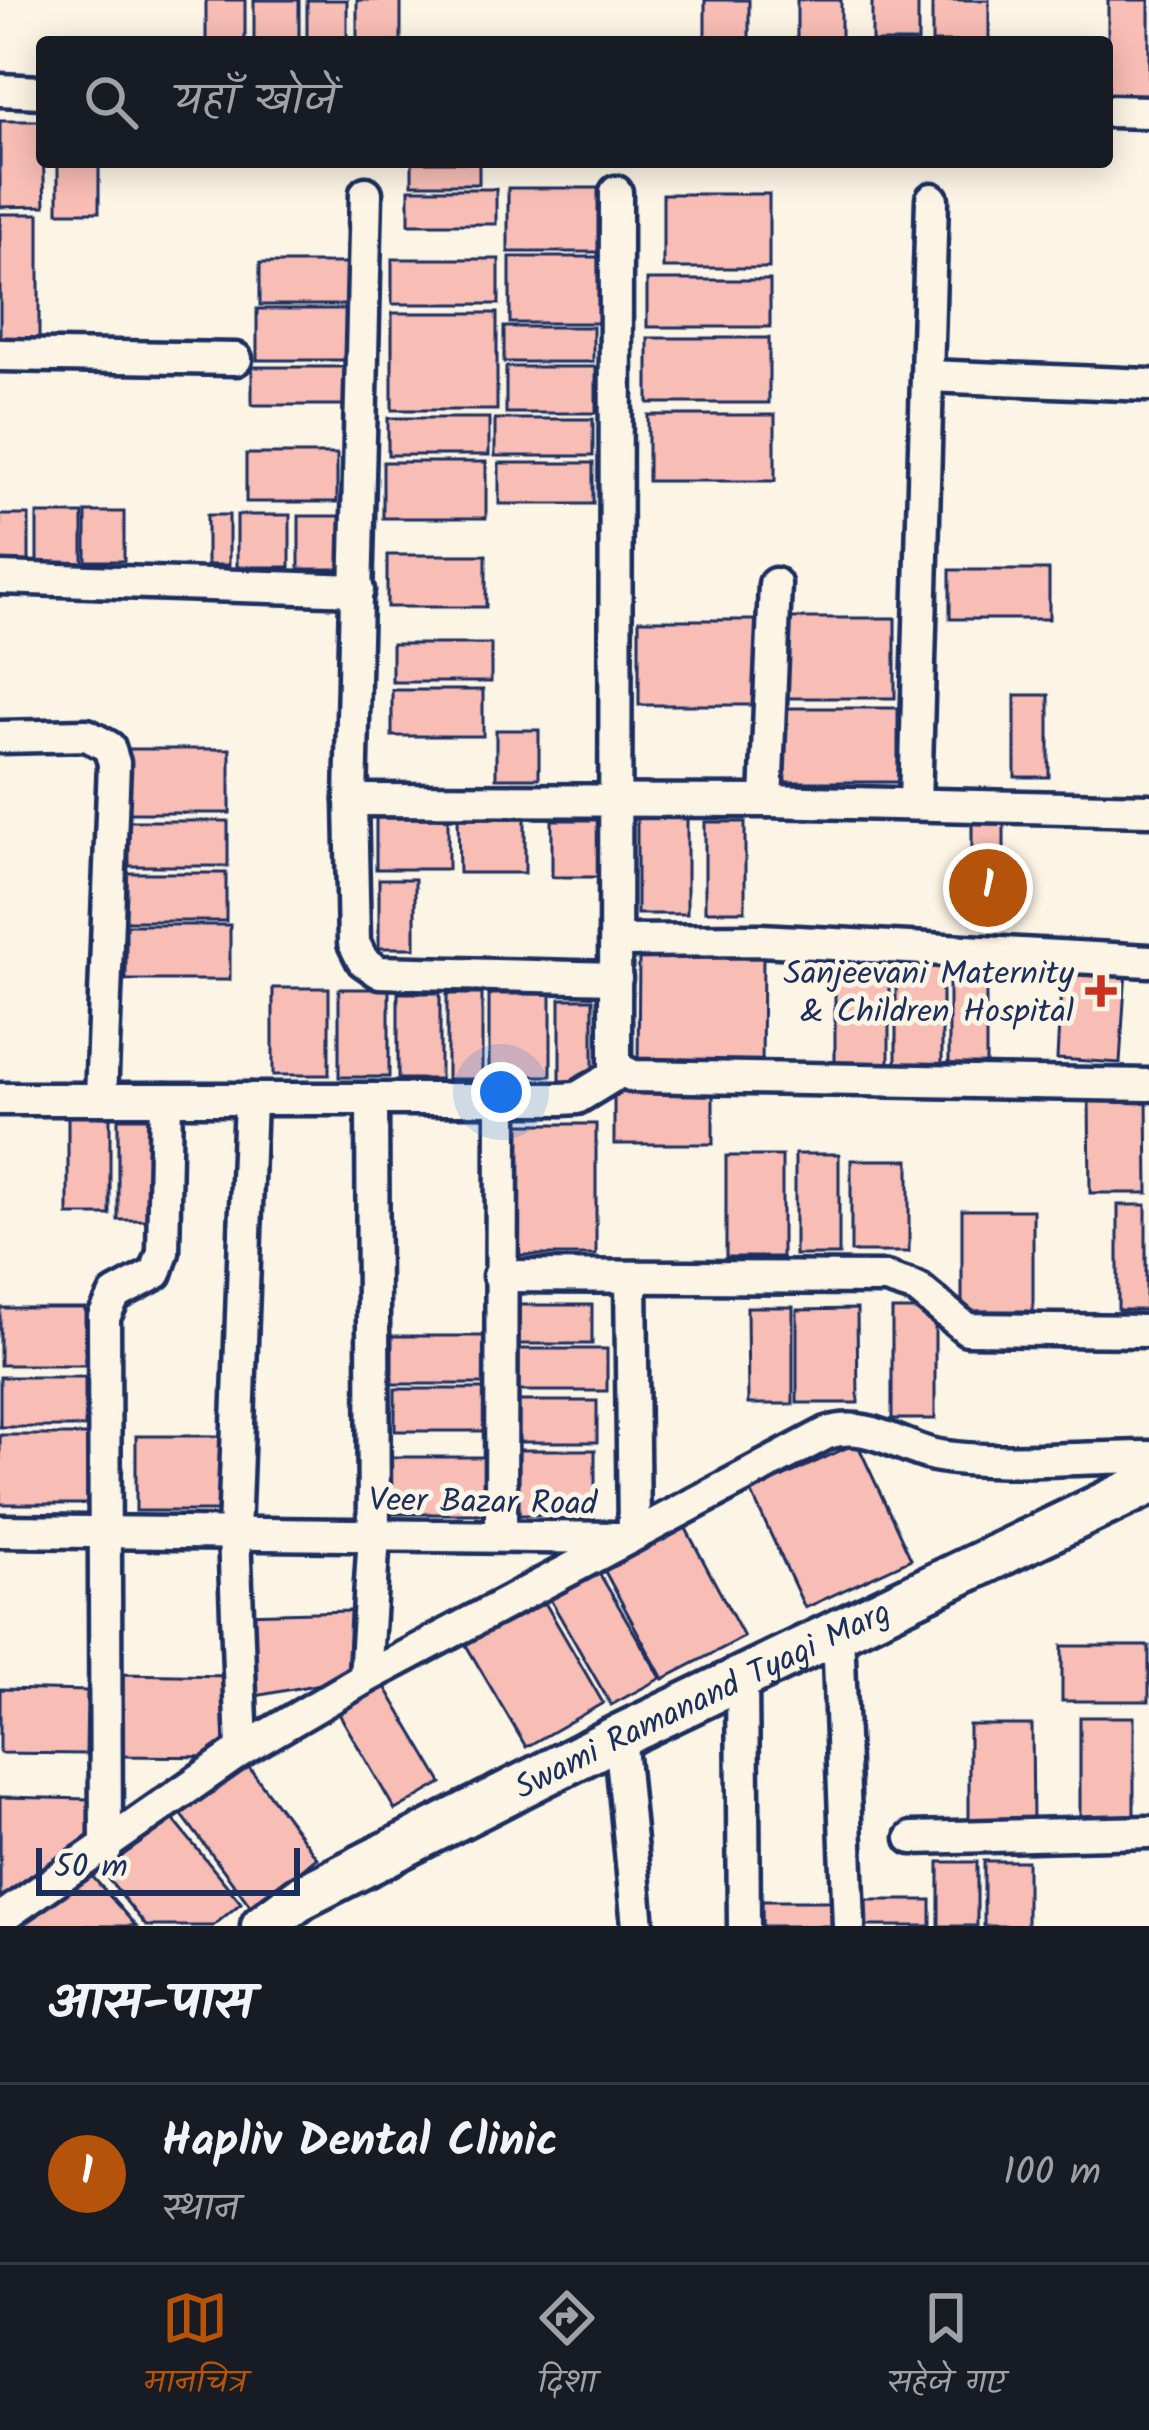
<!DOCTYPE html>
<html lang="hi">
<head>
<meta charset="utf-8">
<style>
	body { margin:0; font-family:Kalam,"Playpen Sans Deva",sans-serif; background:#20242c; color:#f1f3f6 }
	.scale { position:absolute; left:36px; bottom:30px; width:264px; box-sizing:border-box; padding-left:12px; border:6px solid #1b2f5e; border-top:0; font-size:33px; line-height:42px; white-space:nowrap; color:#1b2f5e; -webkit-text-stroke:9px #fcf5e5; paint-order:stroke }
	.you { position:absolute; left:501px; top:1092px; width:42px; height:42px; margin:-30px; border:9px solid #fff; border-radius:50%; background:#1a73e8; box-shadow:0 0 0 18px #1a73e833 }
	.badge { display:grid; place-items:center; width:78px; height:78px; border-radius:50%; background:#b45309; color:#fff; font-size:39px; font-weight:700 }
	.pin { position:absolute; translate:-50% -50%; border:6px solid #fff; box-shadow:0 3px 12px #0006 }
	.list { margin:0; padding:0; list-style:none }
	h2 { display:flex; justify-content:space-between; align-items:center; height:156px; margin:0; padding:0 48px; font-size:51px }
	h2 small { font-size:39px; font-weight:400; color:#9ea1a6 }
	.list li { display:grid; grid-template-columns:78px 1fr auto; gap:36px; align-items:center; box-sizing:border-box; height:180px; padding:0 48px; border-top:3px solid #363941 }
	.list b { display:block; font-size:45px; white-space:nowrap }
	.list p { margin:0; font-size:39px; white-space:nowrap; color:#9ea1a6 }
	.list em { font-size:39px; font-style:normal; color:#9ea1a6 }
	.icon { flex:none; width:66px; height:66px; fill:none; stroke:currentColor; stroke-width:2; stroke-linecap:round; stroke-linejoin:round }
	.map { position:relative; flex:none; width:1149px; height:1926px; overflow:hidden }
	.search { position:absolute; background:#171b24; box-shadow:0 6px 30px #0003; left:36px; right:36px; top:36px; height:132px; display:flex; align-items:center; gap:30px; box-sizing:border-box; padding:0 42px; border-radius:12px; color:#9ea1a6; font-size:45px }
	.sheet { height:336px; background:#171b24 }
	nav { display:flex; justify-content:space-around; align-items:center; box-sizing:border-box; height:168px; border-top:3px solid #363941; background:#171b24; font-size:33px; color:#9ea1a6 }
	nav a { display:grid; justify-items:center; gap:6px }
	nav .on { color:#b45309 }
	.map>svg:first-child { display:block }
</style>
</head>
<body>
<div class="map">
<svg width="1149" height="1926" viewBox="0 0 1149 1926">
	<rect width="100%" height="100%" fill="#fcf5e5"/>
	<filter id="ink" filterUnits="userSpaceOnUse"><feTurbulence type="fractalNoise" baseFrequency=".00833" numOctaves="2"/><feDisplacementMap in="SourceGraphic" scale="24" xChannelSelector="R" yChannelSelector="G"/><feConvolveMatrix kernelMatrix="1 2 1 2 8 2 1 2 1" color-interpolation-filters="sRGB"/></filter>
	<g filter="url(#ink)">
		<g fill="#f8bdb5" stroke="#1b2f5e" stroke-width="3">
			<rect x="206" y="0" width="39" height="42"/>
			<rect x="254" y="0" width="45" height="42"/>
			<rect x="307" y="0" width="40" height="42"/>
			<rect x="357" y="0" width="44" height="42"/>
			<rect x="705" y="0" width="44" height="42"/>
			<rect x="797" y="0" width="44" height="42"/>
			<rect x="872" y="0" width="46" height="42"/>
			<rect x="932" y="0" width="57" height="42"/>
			<rect x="1108" y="0" width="41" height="101"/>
			<polygon points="0,121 42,121 45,206 0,207"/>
			<rect x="58" y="162" width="41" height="50"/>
			<rect x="412" y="162" width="67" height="22"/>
			<rect x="508" y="188" width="94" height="64"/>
			<rect x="409" y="189" width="87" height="35"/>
			<rect x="663" y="194" width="106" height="74"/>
			<polygon points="0,214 39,214 39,344 0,345"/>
			<rect x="510" y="257" width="93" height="66"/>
			<rect x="392" y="259" width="107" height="45"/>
			<rect x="260" y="263" width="90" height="42"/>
			<rect x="647" y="280" width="123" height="47"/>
			<rect x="257" y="309" width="96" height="51"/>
			<rect x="392" y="313" width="105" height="97"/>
			<rect x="504" y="327" width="89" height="35"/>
			<rect x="648" y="338" width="121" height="65"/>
			<rect x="252" y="367" width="98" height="38"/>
			<rect x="506" y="367" width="90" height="46"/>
			<rect x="648" y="415" width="127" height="66"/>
			<rect x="388" y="418" width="101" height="37"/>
			<rect x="495" y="419" width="98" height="37"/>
			<rect x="246" y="454" width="91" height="48"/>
			<rect x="383" y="462" width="103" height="56"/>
			<rect x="499" y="463" width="94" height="41"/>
			<rect x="86" y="512" width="38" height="49"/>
			<rect x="37" y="514" width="46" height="53"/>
			<rect x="0" y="515" width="29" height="50"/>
			<rect x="207" y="515" width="22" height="50"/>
			<rect x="237" y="515" width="53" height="52"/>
			<rect x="299" y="516" width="45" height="53"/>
			<rect x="387" y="555" width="99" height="52"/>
			<rect x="950" y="570" width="99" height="49"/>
			<rect x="777" y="618" width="118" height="80"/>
			<rect x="639" y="620" width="127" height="85"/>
			<rect x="392" y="644" width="99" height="38"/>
			<rect x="392" y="690" width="91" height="46"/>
			<rect x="1015" y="695" width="34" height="82"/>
			<rect x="774" y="708" width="124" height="74"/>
			<rect x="496" y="730" width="43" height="48"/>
			<rect x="127" y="749" width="103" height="64"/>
			<rect x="972" y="815" width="32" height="107"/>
			<polygon points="458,816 525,816 525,873 459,873"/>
			<rect x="376" y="818" width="72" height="51"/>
			<rect x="637" y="818" width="50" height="96"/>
			<rect x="552" y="820" width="61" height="57"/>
			<rect x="129" y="821" width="99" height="45"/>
			<rect x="705" y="822" width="40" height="89"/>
			<rect x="125" y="873" width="101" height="48"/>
			<rect x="379" y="879" width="36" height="69"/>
			<rect x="126" y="925" width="104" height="55"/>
			<polygon points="639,955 763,956 762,1068 638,1067"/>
			<rect x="835" y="960" width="54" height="106"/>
			<rect x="949" y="961" width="37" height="108"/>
			<rect x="896" y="964" width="46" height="107"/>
			<polygon points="1062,966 1126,970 1120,1063 1057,1059"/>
			<rect x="273" y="988" width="56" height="87"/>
			<rect x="339" y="989" width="50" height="88"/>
			<rect x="398" y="993" width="42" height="86"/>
			<rect x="447" y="994" width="35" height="85"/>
			<rect x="489" y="994" width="62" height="82"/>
			<rect x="560" y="999" width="33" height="84"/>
			<rect x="614" y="1083" width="99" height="61"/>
			<polygon points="1089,1097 1147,1097 1148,1193 1090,1193"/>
			<rect x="68" y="1115" width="42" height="100"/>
			<rect x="118" y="1118" width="38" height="102"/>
			<rect x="515" y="1124" width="81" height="131"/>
			<rect x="795" y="1154" width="44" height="101"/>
			<rect x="726" y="1156" width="56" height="101"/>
			<rect x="851" y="1160" width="58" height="92"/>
			<rect x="1118" y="1205" width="28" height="105"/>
			<rect x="962" y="1210" width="71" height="101"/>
			<rect x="509" y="1305" width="83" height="39"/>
			<polygon points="747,1307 793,1307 793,1404 748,1404"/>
			<rect x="0" y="1308" width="85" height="57"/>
			<polygon points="857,1309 858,1403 797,1403 797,1310"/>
			<rect x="892" y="1310" width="43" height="109"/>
			<rect x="392" y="1336" width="96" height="48"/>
			<rect x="517" y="1349" width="90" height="42"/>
			<rect x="0" y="1377" width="85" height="50"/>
			<rect x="395" y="1389" width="94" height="42"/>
			<rect x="513" y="1401" width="84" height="41"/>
			<rect x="0" y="1435" width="87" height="69"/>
			<rect x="136" y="1436" width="95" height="75"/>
			<polygon points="857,1443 911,1559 805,1608 751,1492"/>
			<rect x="511" y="1450" width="84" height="65"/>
			<rect x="389" y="1457" width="107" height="57"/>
			<polygon points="683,1523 744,1637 663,1679 602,1566"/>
			<polygon points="595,1566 661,1678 611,1705 547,1594"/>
			<polygon points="541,1596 603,1703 526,1747 463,1640"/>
			<polygon points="350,1611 347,1679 245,1698 243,1614"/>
			<rect x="1062" y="1646" width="87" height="55"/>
			<polygon points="119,1674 230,1676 229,1757 117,1756"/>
			<polygon points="384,1685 442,1783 395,1810 338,1712"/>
			<polygon points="0,1689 87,1691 86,1754 0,1753"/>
			<rect x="1080" y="1717" width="54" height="107"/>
			<polygon points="969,1725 1032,1725 1033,1825 969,1825"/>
			<polygon points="239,1754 317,1858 251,1907 173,1803"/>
			<polygon points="0,1797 90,1799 90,1836 0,1901"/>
			<polygon points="164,1808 241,1903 213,1926 146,1926 95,1863"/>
			<rect x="984" y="1861" width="43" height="65"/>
			<rect x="939" y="1862" width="38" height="64"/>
			<polygon points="85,1868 136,1926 24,1926 16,1916"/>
			<rect x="859" y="1900" width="72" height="26"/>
			<rect x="762" y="1901" width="77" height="25"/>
		</g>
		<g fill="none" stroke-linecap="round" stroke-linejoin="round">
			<defs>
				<g id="street">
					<polyline points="0,90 42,92"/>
					<polyline points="1107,111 1149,112"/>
					<polyline points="616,192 615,1067 633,1076 1149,1085"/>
					<polyline points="366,193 351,800 354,943 363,961 379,972 616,978"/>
					<polyline points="0,355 236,359"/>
					<polyline points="928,376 1149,385"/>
					<polyline points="0,578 358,590"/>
					<polyline points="0,737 87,735 109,747 114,763 101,1099"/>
					<polyline points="351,800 766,801 1149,810"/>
					<polyline points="766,801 775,584"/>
					<polyline points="915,804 932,199"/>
					<polyline points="616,941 760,940 1149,961"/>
					<polyline points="0,1099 562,1099 577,1098 620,1072"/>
					<polyline points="499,1276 886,1278 917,1288 967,1329 1149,1331"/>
					<polyline points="631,1278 634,1533"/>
					<polyline points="0,1531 618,1538"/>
					<polyline points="501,1536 502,1099"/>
					<polyline points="838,1631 849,1926"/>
					<polyline points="742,1677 744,1926"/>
					<polyline points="365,1678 374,1535 372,1099"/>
					<polyline points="620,1736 638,1926"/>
					<polyline points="242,1750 234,1533 250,1099"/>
					<polyline points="912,1838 1149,1832"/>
					<polyline points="106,1849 104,1317 115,1295 156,1273 163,1252 166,1099"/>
					<path d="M 0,1919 L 242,1750 L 365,1678 L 827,1433 C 866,1420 897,1446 934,1455 C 988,1466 1090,1457 1149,1457"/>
				</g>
				<g id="secondary">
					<path id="s1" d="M 263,1926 L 302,1897 L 620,1736 L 1149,1483"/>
				</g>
			</defs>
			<use href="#street" stroke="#1b2f5e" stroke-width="39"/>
			<use href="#secondary" stroke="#1b2f5e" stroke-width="51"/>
			<use href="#street" stroke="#fcf5e5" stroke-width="30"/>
			<use href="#secondary" stroke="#fcf5e5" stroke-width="42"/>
		</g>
	</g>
	<path fill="#c8321e" stroke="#fcf5e5" stroke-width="4.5" d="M1095 973h12v12h12v12h-12v12h-12v-12h-12v-12h12z"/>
	<g text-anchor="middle" stroke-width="10" stroke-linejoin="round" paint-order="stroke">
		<g font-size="33" fill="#1b2f5e" stroke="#fcf5e5" text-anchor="end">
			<text x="1074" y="984">Sanjeevani Maternity<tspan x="1074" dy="38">&amp; Children Hospital</tspan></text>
		</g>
		<g font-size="33" fill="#1b2f5e" stroke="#fcf5e5">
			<text transform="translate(483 1500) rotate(1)" y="12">Veer Bazar Road</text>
			<text dy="12" stroke="none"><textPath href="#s1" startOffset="495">Swami Ramanand Tyagi Marg</textPath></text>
		</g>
	</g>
</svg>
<div class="scale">50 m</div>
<div class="you"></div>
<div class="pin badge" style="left:988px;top:888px">1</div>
<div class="search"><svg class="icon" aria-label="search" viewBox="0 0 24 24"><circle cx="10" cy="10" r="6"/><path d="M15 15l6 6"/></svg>यहाँ खोजें</div>
</div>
<section class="sheet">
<h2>आस-पास<small></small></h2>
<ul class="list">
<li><span class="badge">1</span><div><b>Hapliv Dental Clinic</b><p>स्थान</p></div><em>100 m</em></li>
</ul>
</section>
<nav>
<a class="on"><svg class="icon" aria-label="map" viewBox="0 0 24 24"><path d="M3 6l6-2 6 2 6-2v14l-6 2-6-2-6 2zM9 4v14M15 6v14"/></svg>मानचित्र</a>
<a><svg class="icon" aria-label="directions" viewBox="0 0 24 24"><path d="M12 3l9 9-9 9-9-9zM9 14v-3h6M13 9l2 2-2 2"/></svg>दिशा</a>
<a><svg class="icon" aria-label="saved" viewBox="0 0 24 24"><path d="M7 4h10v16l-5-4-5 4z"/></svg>सहेजे गए</a>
</nav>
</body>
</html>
